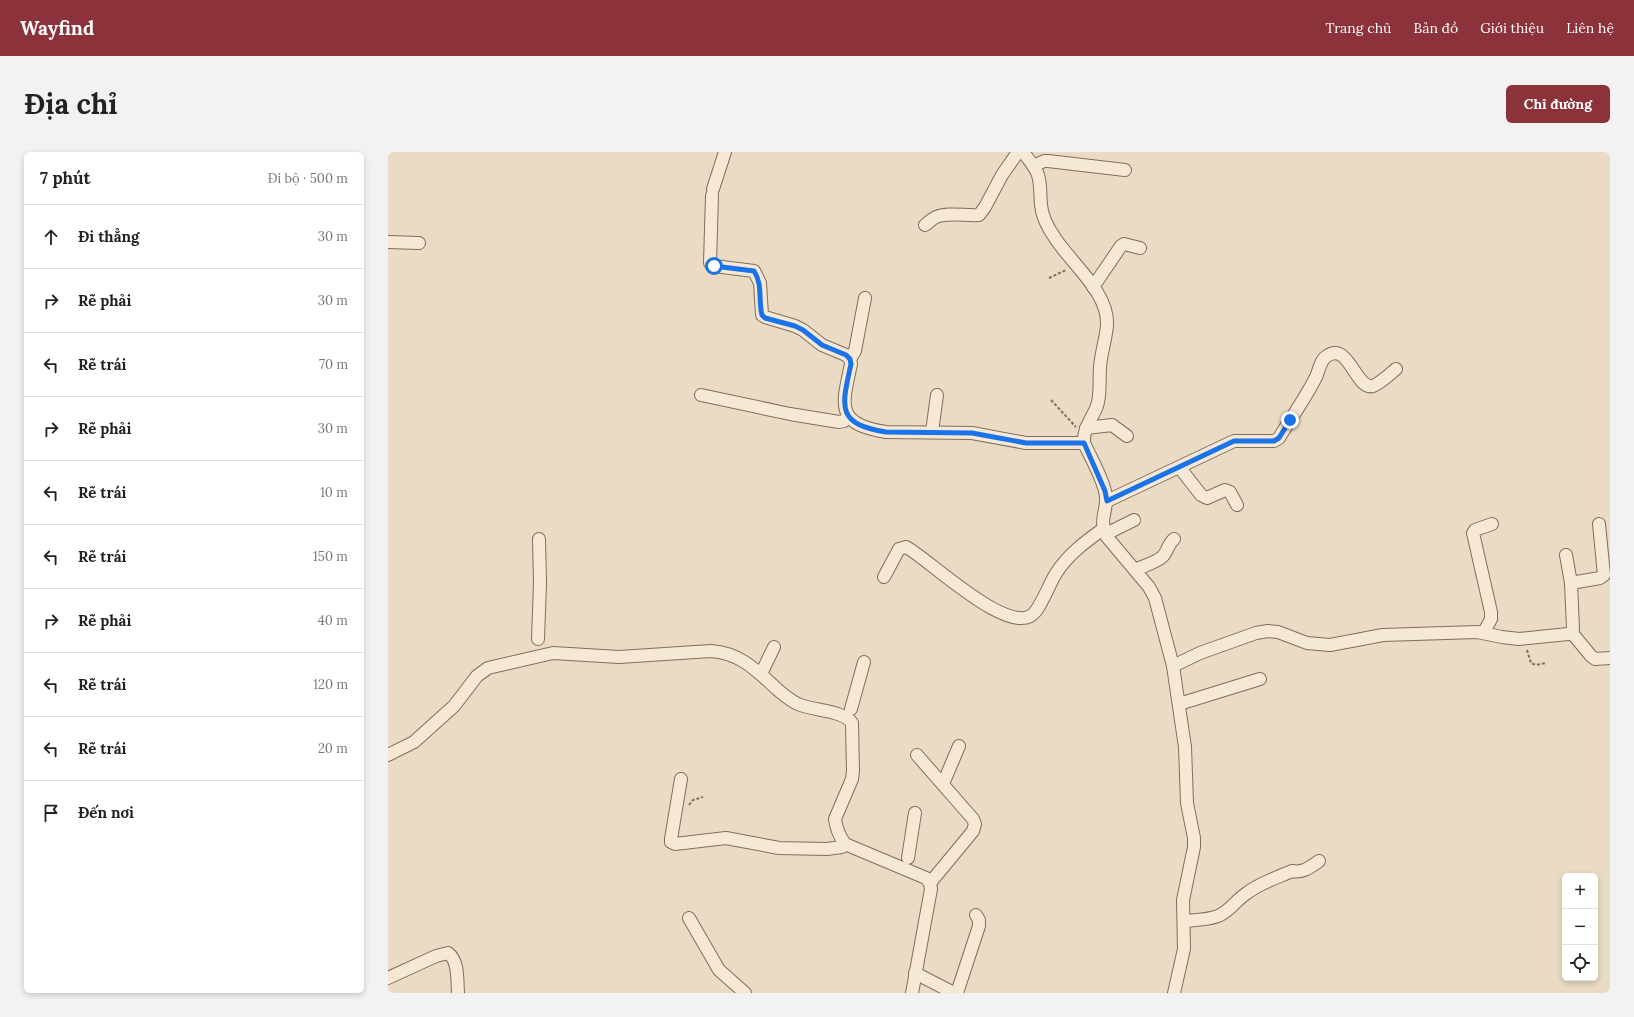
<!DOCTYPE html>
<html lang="vi">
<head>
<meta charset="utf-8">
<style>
	body { margin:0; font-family:Lora,serif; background:#f2f2f2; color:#222 }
	.controls { position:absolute; right:12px; bottom:12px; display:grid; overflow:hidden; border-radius:6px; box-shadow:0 2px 6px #0003 }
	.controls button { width:36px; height:36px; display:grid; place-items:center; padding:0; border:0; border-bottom:1px solid #e0e0e0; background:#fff; color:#222; font:20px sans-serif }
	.stop { position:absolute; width:12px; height:12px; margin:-9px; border:3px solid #1a73e8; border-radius:50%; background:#fff }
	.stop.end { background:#1a73e8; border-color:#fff; box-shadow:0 1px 4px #0008 }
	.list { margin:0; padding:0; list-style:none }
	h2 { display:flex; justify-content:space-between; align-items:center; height:52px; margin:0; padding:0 16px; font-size:17px }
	h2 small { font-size:13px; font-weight:400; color:#767676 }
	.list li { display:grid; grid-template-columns:26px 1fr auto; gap:12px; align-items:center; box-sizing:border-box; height:64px; padding:0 16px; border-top:1px solid #e0e0e0 }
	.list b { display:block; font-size:15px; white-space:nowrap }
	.list em { font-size:13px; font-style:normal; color:#767676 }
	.icon { flex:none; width:22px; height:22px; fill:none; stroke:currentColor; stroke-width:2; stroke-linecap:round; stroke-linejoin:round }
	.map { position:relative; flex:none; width:1222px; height:841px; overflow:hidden; border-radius:6px }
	header { display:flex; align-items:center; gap:24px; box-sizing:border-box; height:56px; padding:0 20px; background:#8b323a; color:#fff }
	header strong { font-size:19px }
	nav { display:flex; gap:22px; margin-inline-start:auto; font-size:14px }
	.intro { display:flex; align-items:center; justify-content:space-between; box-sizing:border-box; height:96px; padding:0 24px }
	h1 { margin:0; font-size:28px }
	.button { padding:10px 18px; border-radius:6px; background:#8b323a; color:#fff; font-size:14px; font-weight:700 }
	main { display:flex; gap:24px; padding:0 24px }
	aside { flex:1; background:#fff; border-radius:6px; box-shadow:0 2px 6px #0003 }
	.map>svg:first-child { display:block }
</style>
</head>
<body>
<header>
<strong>Wayfind</strong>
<nav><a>Trang chủ</a><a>Bản đồ</a><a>Giới thiệu</a><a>Liên hệ</a></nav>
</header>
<div class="intro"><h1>Địa chỉ</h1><a class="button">Chỉ đường</a></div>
<main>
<aside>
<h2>7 phút<small>Đi bộ · 500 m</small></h2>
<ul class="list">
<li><svg class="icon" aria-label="ahead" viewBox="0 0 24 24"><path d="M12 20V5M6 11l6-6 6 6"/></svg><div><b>Đi thẳng</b></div><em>30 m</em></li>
<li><svg class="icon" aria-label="right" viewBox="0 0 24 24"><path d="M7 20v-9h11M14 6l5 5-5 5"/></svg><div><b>Rẽ phải</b></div><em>30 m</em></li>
<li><svg class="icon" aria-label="left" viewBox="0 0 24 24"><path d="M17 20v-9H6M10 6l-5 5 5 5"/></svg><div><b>Rẽ trái</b></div><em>70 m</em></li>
<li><svg class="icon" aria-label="right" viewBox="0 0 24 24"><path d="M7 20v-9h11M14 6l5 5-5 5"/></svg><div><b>Rẽ phải</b></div><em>30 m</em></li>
<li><svg class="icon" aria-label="left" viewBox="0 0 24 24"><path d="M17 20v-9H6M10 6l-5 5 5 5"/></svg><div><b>Rẽ trái</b></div><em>10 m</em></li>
<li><svg class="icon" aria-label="left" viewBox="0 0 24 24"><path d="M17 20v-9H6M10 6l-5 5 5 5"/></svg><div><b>Rẽ trái</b></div><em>150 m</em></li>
<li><svg class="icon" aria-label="right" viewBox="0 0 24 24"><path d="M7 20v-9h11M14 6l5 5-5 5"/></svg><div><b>Rẽ phải</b></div><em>40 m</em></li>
<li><svg class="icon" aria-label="left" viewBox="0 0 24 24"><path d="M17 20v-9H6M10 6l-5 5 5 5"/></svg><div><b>Rẽ trái</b></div><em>120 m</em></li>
<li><svg class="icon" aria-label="left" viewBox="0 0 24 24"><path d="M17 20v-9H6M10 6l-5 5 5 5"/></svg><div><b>Rẽ trái</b></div><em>20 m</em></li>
<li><svg class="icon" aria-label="arrive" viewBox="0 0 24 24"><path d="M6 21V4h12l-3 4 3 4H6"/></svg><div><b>Đến nơi</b></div></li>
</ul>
</aside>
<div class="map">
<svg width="1222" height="841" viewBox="0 0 1222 841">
	<rect width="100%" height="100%" fill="#e9dbc4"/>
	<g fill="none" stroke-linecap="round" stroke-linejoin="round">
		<defs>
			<g id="minor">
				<path d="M 635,0 C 640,7 647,14 650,23 C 653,32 652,43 653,53 C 654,65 660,76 667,86 C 683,111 721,141 719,173 C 718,187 713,201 712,215 C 711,228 713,242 709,254 C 704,267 695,276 696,291 C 703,306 713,323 717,339 C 722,358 709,365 719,385 L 761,435 L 767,446 L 785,514 L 797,595 L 799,651 L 806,686 L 806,695 L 795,748 L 796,797 L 786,841"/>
				<polyline points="646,14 656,9 660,9 737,18"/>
				<polyline points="325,37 337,0"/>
				<path d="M 324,43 L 322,111 L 326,114 L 366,119 L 372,131 L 374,163 L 377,165 L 407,174 L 415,178 L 434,193 L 458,203 L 462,207 L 463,212 C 454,254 447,272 498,280 L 584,281 L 638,291 L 696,291"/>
				<path d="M 537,73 C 541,70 544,67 548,65 C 560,60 577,64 591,63 L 597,55 L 614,23 L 630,0"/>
				<polyline points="0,90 31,91"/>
				<polyline points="705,135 733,94 736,92 752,96"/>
				<polyline points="462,207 467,199 477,146"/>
				<polyline points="313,243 402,262 451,270 456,269 461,265"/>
				<polyline points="698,276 724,273 739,284"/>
				<polyline points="544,280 549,243"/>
				<polyline points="792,316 813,343 819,346 837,338 842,340 849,353"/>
				<path d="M 719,349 L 846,289 L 886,289 L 891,286 C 903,266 917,247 928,225 C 931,219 932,208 939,204 C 961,189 968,239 985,234 C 993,231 1002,222 1008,217"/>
				<polyline points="718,382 746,368"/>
				<path d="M 747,418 C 755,414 767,411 774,405 C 780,400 779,393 786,387"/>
				<path d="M 496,425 L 511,397 L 518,395 C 540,406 624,489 647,460 C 655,450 660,435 667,423 C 679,403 697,390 715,377"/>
				<polyline points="1183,431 1212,426 1216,423 1211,372"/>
				<polyline points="1096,480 1103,467 1103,460 1085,381 1087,378 1104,372"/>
				<polyline points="1184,481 1203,504 1207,507 1222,506"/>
				<polyline points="150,487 152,431 151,387"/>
				<polyline points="785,514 812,501 868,481 880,479 890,480 919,491 942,493 995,483 1089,480 1114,485 1131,487 1180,482 1184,481 1185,476 1183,431 1178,403"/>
				<polyline points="373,522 386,495"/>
				<polyline points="791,552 872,527"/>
				<polyline points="463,557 476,510"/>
				<path d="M 0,603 L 26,590 L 66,554 L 89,524 L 100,516 L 165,501 L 231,505 L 323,499 C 353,501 369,519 390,538 C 396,543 403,549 410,552 C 425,559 455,558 464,571 L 465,619 L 464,627 L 447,667 C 448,676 452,685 457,692 L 538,726 L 542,731 L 543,737 L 524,841"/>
				<polyline points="529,603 585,667 587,672 585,679 542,731"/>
				<polyline points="293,627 283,687 283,690 287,692 338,686 391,696 439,697 454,695 457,692"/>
				<polyline points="555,632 571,594"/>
				<polyline points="520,706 527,661"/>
				<polyline points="301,766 331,818 357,841"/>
				<path d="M 796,769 C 807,768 820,768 830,764 C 842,759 848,748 859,741 C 872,731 888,726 904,719 C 915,721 921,716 931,709"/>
				<polyline points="527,821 566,841"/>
				<path d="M 0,826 L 48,804 L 60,801 C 71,809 69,828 70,841"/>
				<polyline points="569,841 591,774 591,768 588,763"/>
			</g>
		</defs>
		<use href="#minor" stroke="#826d5c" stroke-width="14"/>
		<g stroke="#826d5c" stroke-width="2" stroke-dasharray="3 2" stroke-linecap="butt">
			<polyline points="661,126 678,118"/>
			<polyline points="663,248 688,275"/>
			<polyline points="1139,498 1143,511 1148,513 1158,511"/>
			<polyline points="301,653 305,648 315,645"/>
		</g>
		<use href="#minor" stroke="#f5e9d6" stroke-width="12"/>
	</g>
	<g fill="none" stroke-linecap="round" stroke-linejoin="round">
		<path stroke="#1a73e8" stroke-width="5" d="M 326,114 L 366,119 C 375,133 370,147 374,163 L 377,166 L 407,174 L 415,178 L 434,193 L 458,203 L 462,207 L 463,212 C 454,254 447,272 498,280 L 584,281 L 638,291 L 696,291 L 717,339 L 719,349 L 846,289 L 886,289 L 891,286 L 902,268"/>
	</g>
</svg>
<div class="controls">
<button>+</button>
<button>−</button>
<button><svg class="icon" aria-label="locate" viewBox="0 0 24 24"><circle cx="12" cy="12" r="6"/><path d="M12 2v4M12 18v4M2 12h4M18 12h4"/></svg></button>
</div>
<div class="stop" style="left:326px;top:114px"></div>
<div class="stop end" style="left:902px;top:268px"></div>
</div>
</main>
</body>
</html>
